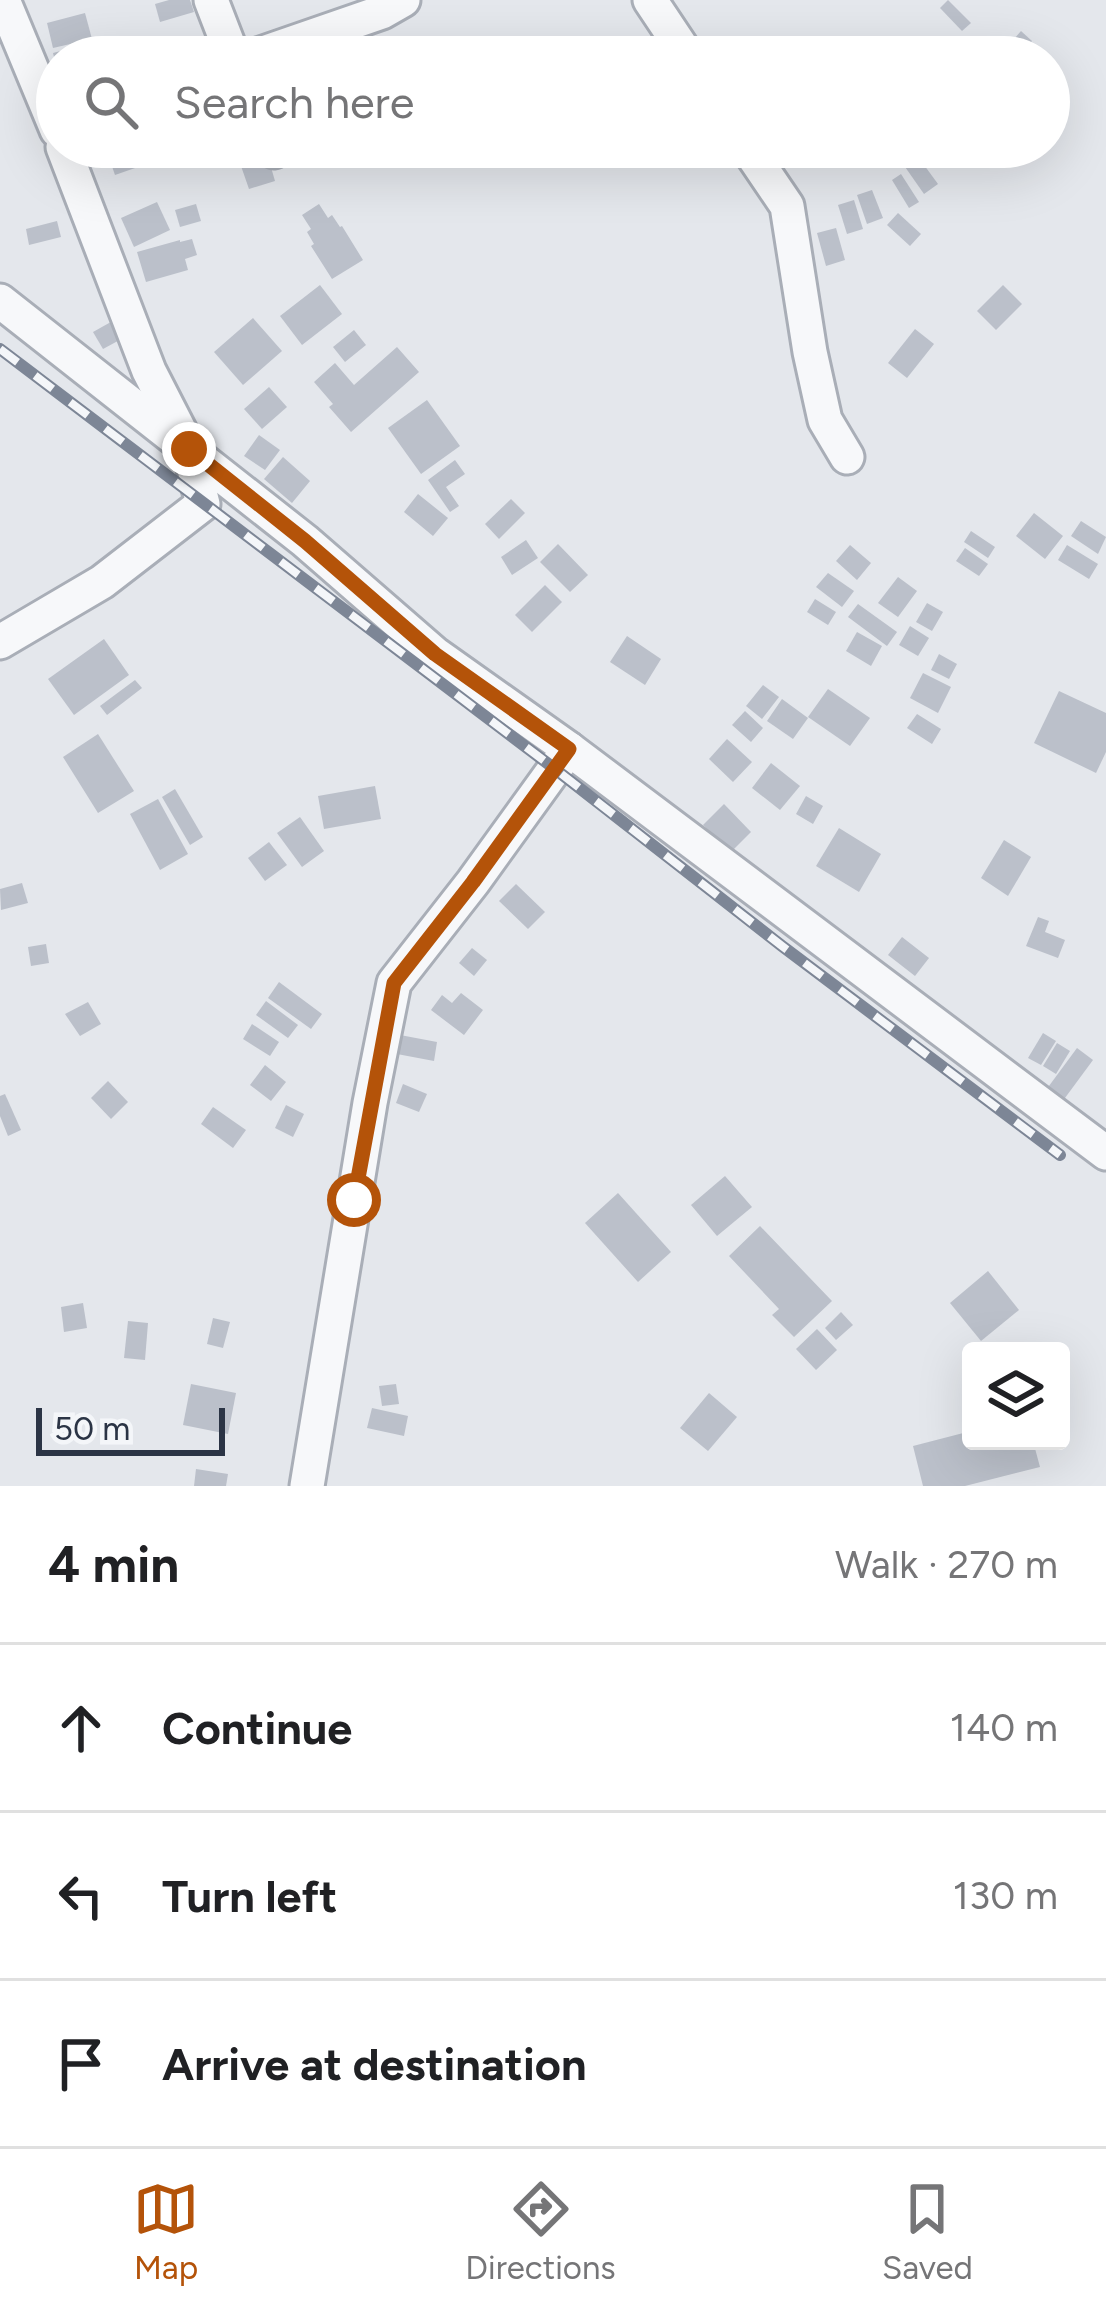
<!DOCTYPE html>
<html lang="en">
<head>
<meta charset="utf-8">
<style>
	body { margin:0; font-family:Figtree,sans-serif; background:#f2f2f2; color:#202124 }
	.controls { position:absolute; right:36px; bottom:36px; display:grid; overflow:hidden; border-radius:12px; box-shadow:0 12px 48px #0002 }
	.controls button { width:108px; height:108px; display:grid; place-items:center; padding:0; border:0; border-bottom:3px solid #e0e0e0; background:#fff; color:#202124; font:60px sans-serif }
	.scale { position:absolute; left:36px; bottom:30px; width:189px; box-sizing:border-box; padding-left:12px; border:6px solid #2b3445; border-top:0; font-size:33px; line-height:42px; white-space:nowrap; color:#2b3445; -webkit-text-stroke:9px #f4f6f9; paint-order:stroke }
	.stop { position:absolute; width:36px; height:36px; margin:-27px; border:9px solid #b45309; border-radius:50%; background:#fff }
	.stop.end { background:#b45309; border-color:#fff; box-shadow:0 3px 12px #0008 }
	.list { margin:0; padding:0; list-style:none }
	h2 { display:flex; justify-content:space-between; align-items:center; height:156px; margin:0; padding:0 48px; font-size:51px }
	h2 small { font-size:39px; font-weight:400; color:#757577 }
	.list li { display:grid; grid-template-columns:78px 1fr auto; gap:36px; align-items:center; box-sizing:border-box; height:168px; padding:0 48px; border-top:3px solid #e0e0e0 }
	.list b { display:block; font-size:45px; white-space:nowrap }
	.list em { font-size:39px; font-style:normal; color:#757577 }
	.icon { flex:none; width:66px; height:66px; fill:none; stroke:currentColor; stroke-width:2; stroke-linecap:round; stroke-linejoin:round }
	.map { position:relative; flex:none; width:1106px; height:1486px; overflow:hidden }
	.search { position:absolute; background:#fff; box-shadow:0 12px 48px #0002; left:36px; right:36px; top:36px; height:132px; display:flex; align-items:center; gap:30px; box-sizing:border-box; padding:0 42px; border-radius:66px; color:#757577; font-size:45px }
	.sheet { height:660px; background:#fff }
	nav { display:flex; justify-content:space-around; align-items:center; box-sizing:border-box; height:168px; border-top:3px solid #e0e0e0; background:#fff; font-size:33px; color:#757577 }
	nav a { display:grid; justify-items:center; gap:6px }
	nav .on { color:#b45309 }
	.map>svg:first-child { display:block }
</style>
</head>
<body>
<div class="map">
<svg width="1106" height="1486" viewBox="0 0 1106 1486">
	<rect width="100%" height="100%" fill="#e4e7ec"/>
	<g fill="#bbc0ca">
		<polygon points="169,0 190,0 194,12 160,22 155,4"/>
		<polygon points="948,0 971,23 962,31 940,8"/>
		<polygon points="85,13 92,39 53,48 47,23"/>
		<polygon points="1021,31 1032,41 1018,57 998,57"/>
		<polygon points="93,42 96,55 54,57 53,53"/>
		<polygon points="122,147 153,147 158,160 115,175 107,152"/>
		<polygon points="916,154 938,184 924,194 903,164"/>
		<polygon points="268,157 275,181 249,189 241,166"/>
		<polygon points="901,174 919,202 909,208 892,180"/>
		<polygon points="872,190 883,218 867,224 857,195"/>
		<polygon points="854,200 863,229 847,234 838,205"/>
		<polygon points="157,202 170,230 134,247 121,218"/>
		<polygon points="196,204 201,221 180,227 175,210"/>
		<polygon points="319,204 328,218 332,215 340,227 342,226 363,260 332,279 311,246 314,244 307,232 311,229 302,215"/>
		<polygon points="898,213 921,234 910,246 887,225"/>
		<polygon points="57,221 61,237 29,245 26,229"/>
		<polygon points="836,228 845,260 826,266 817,233"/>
		<polygon points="192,239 197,255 185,259 188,270 146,282 137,252 180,240 180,242"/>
		<polygon points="320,285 342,314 302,345 280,316"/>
		<polygon points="1003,285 1022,304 996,330 977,311"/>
		<polygon points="118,318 127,336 103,349 93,332"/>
		<polygon points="253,318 282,351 243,385 214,352"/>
		<polygon points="915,329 934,344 907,378 888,363"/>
		<polygon points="354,330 366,345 345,362 333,347"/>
		<polygon points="397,347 419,372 351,432 329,407 333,404 314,382 335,363 354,385"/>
		<polygon points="269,387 287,407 262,429 244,409"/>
		<polygon points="427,400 460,446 421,474 388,428"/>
		<polygon points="259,435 280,450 265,470 244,456"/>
		<polygon points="283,457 310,481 292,503 264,479"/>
		<polygon points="455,460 465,474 446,487 459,506 450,512 428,480"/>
		<polygon points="418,494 448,518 433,536 404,512"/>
		<polygon points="511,499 525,513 499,539 485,524"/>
		<polygon points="1034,513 1063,536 1045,559 1016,536"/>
		<polygon points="1081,521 1106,537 1098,554 1071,536"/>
		<polygon points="971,531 995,547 988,558 964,542"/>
		<polygon points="526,540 538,558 512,575 501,557"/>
		<polygon points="558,544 588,575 570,592 540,562"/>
		<polygon points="850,545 871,563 857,580 836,561"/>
		<polygon points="1067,545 1098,564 1089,579 1058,560"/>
		<polygon points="965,548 988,564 979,576 956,561"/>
		<polygon points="828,573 854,591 842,607 816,587"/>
		<polygon points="898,577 917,591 898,617 878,603"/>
		<polygon points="545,585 562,602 532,632 515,615"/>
		<polygon points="815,599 836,612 828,625 807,612"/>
		<polygon points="927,603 943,612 932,631 916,622"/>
		<polygon points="858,604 897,632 887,646 848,617"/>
		<polygon points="910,626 929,638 918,656 899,645"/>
		<polygon points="857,632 882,646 871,666 846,651"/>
		<polygon points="627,636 661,659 645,685 610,662"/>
		<polygon points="104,639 129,675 74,715 48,679"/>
		<polygon points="939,654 957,664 949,679 931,670"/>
		<polygon points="923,673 951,687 938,713 910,698"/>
		<polygon points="135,680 142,688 107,715 100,706"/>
		<polygon points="763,685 779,697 762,719 746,706"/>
		<polygon points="828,689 870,718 850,746 808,717"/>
		<polygon points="1059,691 1106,713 1106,752 1096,773 1034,743"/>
		<polygon points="782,699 808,718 793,739 767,721"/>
		<polygon points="745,711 763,728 751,742 732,725"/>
		<polygon points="917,714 941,729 932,744 907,728"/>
		<polygon points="98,734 134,791 98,813 63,757"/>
		<polygon points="727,739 752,762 733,782 709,759"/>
		<polygon points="771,763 800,786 780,810 752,788"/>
		<polygon points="375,786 381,819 324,829 318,796"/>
		<polygon points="175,789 203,837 190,845 162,797"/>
		<polygon points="806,796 823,806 813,824 796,814"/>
		<polygon points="158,799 188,854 160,870 130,814"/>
		<polygon points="724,804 751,832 731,852 703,825"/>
		<polygon points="300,817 324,851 302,867 277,833"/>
		<polygon points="839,828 881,854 859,892 816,866"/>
		<polygon points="1004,840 1031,857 1008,896 981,878"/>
		<polygon points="269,842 287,865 265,881 248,858"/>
		<polygon points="22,883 28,903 1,910 0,889"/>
		<polygon points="516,884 545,912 528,929 499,901"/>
		<polygon points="1038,917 1049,921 1045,932 1065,940 1058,958 1026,946"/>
		<polygon points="902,937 929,958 915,976 888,955"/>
		<polygon points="46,944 49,963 31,966 28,947"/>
		<polygon points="472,948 487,960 474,976 459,963"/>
		<polygon points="279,982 322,1014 311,1029 268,998"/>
		<polygon points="461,993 483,1010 464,1035 431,1010 442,995 452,1003"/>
		<polygon points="266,1001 298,1025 288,1038 256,1015"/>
		<polygon points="88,1002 101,1024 80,1036 65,1014"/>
		<polygon points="252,1024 279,1042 270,1056 243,1039"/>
		<polygon points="1043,1033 1056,1041 1041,1065 1028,1058"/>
		<polygon points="400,1035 437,1042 434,1061 397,1054"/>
		<polygon points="1057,1043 1070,1051 1056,1074 1043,1066"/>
		<polygon points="1077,1048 1093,1060 1062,1102 1046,1090"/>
		<polygon points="265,1065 286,1082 271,1101 250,1085"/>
		<polygon points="108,1081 128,1102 111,1119 91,1098"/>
		<polygon points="403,1084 427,1094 419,1112 396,1103"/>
		<polygon points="5,1094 21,1130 8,1136 0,1116 0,1096"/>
		<polygon points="286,1105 304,1114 293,1137 275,1128"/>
		<polygon points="213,1107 246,1130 233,1148 201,1124"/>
		<polygon points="725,1176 752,1207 717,1236 691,1205"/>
		<polygon points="618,1193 671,1252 638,1282 585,1223"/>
		<polygon points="760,1226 832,1301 794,1337 772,1315 779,1309 729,1256"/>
		<polygon points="988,1271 1019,1310 981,1341 950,1303"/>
		<polygon points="83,1303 87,1328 64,1332 61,1307"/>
		<polygon points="841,1312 853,1325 836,1340 825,1328"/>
		<polygon points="213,1318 230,1322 223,1348 207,1344"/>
		<polygon points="128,1321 148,1323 145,1360 124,1358"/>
		<polygon points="817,1329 837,1350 816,1370 796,1349"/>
		<polygon points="191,1384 236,1393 228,1434 183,1425"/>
		<polygon points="396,1384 399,1404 382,1406 379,1386"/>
		<polygon points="709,1393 737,1417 708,1451 680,1428"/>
		<polygon points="372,1408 408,1416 404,1436 367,1428"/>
		<polygon points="971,1431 971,1441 1033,1441 1040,1467 965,1486 923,1486 913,1446"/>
		<polygon points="196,1469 228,1474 226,1486 194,1486"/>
	</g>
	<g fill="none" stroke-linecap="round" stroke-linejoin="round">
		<defs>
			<g id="minor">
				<polyline points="3,0 57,130"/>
				<polyline points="211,0 233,57"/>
				<polyline points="650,0 688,57"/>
				<polyline points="252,57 382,12 403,0"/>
				<polyline points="272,147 274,151"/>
				<polyline points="747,147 787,206 810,352 825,420 847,457"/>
				<polyline points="0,301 305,541 435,654 569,749 1106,1153"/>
				<polyline points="0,642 102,582 203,504 189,449 149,371 63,147"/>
				<polyline points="307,1486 370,1103 394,983 473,882 569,749"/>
			</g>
		</defs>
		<use href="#minor" stroke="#a9aeb7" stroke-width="39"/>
		<use href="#minor" stroke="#f7f8fa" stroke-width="33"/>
		<defs>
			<polyline id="rail" points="0,349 555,769 782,946 1060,1155"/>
		</defs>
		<use href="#rail" stroke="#7d8696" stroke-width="12"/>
		<use href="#rail" stroke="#f4f6f9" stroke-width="8" stroke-dasharray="22" stroke-linecap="butt"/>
	</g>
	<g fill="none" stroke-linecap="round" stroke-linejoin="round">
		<polyline stroke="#b45309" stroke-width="15" points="189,449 305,541 435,654 569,749 473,882 394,983 354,1200"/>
	</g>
</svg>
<div class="controls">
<button><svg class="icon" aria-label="layers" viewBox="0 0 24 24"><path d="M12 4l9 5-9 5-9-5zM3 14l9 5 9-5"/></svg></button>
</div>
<div class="scale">50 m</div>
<div class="stop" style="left:354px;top:1200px"></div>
<div class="stop end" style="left:189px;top:449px"></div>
<div class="search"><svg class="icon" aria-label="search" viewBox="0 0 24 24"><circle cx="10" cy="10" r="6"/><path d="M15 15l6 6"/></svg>Search here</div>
</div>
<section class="sheet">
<h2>4 min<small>Walk · 270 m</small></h2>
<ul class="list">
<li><svg class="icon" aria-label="ahead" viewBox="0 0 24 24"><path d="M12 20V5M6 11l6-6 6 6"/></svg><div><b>Continue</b></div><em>140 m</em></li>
<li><svg class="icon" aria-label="left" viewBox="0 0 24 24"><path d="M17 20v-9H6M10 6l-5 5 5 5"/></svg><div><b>Turn left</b></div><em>130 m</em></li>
<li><svg class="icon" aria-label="arrive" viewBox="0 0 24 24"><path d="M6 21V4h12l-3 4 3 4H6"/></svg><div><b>Arrive at destination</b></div></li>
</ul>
</section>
<nav>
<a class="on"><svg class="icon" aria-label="map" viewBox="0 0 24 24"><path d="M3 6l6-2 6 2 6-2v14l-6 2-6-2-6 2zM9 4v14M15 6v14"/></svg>Map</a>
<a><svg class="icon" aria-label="directions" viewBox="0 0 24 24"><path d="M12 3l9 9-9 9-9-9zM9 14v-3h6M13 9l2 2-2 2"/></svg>Directions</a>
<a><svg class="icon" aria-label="saved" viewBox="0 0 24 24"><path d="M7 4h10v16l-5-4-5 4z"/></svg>Saved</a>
</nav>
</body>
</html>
